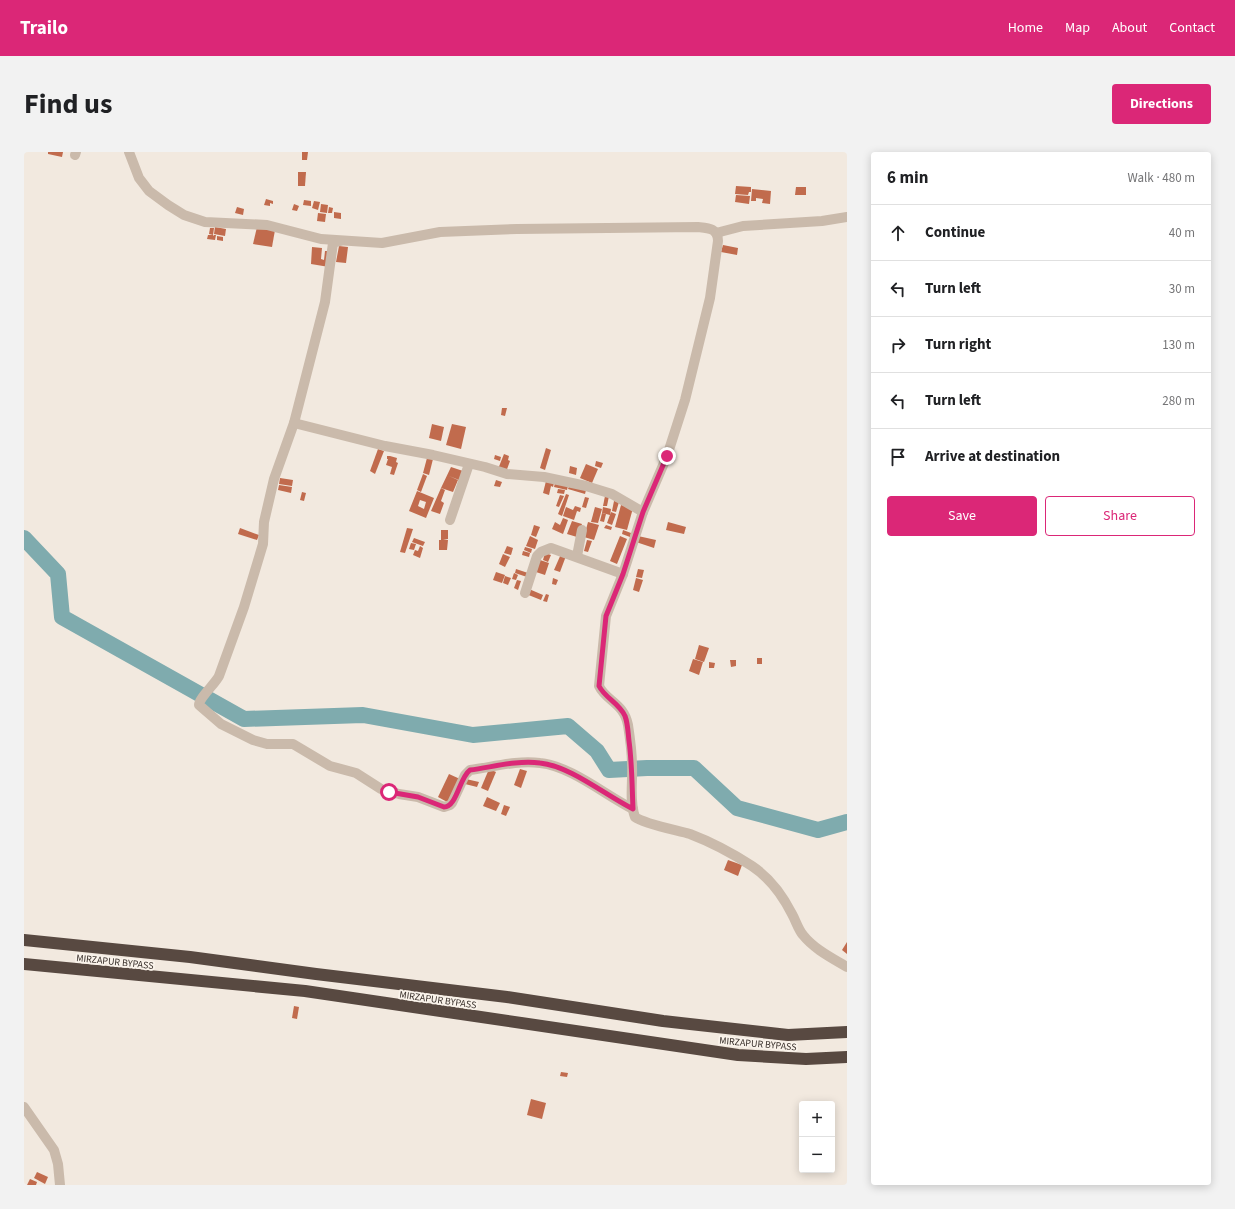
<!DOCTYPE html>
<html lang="en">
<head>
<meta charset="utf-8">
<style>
	body { margin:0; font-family:"Source Sans 3",sans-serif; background:#f2f2f2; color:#202124 }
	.controls { position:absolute; right:12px; bottom:12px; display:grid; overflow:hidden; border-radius:4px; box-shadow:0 2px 10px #0003 }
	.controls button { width:36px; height:36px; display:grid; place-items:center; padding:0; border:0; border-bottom:1px solid #e0e0e0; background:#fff; color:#202124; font:20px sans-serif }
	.stop { position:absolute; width:12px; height:12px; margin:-9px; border:3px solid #db2777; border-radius:50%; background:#fff }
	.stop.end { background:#db2777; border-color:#fff; box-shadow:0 1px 4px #0008 }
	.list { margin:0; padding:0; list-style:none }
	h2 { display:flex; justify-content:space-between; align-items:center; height:52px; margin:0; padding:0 16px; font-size:17px }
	h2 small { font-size:13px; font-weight:400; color:#757577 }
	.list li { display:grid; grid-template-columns:26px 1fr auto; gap:12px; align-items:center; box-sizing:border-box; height:56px; padding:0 16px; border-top:1px solid #e0e0e0 }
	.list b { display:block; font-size:15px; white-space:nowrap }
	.list em { font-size:13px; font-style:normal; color:#757577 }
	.actions { display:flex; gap:8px; padding:12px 16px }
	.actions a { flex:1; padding:9px 0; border:1px solid #db2777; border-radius:4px; text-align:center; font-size:14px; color:#db2777 }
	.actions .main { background:#db2777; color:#fff }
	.icon { flex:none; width:22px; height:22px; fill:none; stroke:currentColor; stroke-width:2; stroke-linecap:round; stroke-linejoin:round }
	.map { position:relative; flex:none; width:823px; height:1033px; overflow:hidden; border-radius:4px }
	header { display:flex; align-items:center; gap:24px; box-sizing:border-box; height:56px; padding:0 20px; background:#db2777; color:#fff }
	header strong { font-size:19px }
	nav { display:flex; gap:22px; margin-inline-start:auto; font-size:14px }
	.intro { display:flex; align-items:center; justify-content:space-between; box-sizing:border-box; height:96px; padding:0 24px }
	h1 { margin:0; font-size:28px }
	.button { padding:10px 18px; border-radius:4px; background:#db2777; color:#fff; font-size:14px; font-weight:700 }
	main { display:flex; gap:24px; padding:0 24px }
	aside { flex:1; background:#fff; border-radius:4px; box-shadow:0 2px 10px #0003 }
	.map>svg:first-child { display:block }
</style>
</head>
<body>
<header>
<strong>Trailo</strong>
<nav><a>Home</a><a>Map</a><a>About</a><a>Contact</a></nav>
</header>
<div class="intro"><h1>Find us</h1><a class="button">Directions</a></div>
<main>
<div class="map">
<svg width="823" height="1033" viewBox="0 0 823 1033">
	<rect width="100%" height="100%" fill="#f2e9df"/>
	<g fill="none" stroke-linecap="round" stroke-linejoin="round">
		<polyline stroke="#7fabae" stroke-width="16" points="0,386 34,422 38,465 220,567 339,563 449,583 544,574 573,599 585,618 623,616 670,616 713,656 794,678 823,670"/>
	</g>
	<g fill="#c16b4d" fill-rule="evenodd">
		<polygon points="24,0 39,0 38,5 24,2"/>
		<polygon points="278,0 284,0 283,8 278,8"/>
		<polygon points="274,20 282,20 281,34 274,34"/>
		<polygon points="712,34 727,35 727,40 725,40 724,43 711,42"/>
		<polygon points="772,35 782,35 782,43 771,43"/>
		<polygon points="728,37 747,39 746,52 738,51 739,47 732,46 732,49 727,49"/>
		<polygon points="712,43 726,44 725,52 711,50"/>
		<polygon points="242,47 249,49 249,52 246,51 246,54 240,53"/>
		<polygon points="280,48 287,49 287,54 279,53"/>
		<polygon points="290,49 296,50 294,58 288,56"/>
		<polygon points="270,52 275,54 273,59 268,58"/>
		<polygon points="297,52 304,53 303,61 296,60"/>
		<polygon points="213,55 220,57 219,63 211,61"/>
		<polygon points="305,55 309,56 308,61 304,61"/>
		<polygon points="310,60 317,61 317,67 310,66"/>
		<polygon points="294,61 302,62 301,70 293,69"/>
		<polygon points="191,75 202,77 201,84 190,82"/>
		<polygon points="233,75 251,78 248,95 229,92"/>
		<polygon points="186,76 190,76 189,83 185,82"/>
		<polygon points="184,83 189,83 189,84 190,83 192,83 191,88 183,87"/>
		<polygon points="193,84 199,85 199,89 193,88"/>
		<polygon points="699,93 714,96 713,103 697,100"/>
		<polygon points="315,94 324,95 322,111 312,110"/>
		<polygon points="288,95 298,96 297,107 300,108 301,99 306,99 305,115 287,112"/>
		<polygon points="478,256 483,256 481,264 477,263"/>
		<polygon points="408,272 420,275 417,289 405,286"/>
		<polygon points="428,272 442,275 437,297 422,293"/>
		<polygon points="522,296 527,298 521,318 516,316"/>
		<polygon points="354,297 360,299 351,322 346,319"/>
		<polygon points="480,302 485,304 484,308 486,309 482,320 474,317"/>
		<polygon points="471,303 477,305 476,309 470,307"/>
		<polygon points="363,304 366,304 365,310 366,304 373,306 372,310 374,311 370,323 366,322 368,315 362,313 364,307 363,307"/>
		<polygon points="403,306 409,307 405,323 399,321"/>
		<polygon points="572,309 579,311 577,316 571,314"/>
		<polygon points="562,312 574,317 568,331 556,326"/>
		<polygon points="546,314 553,316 552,323 545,321"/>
		<polygon points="427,315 439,319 435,328 425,324 434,328 429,340 417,336"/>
		<polygon points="399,322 403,324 397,340 393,338"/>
		<polygon points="256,326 269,328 268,334 255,332"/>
		<polygon points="472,328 478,330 476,335 470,334"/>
		<polygon points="522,329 530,331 529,335 527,334 525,343 519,341"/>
		<polygon points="531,331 544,334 543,338 530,335"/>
		<polygon points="546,332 562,338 561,342 544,337"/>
		<polygon points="255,333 268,335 267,341 254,338"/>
		<polygon points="417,336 421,338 417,349 420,351 416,362 407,359"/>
		<polygon points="534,337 541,338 540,342 533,341"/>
		<path d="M 393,339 L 410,346 L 402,366 L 385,359 ZM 396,348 L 402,350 L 400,357 L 394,354 Z"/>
		<polygon points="278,340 282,341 280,349 276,348"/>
		<polygon points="542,342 545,343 538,364 534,362"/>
		<polygon points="536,343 540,344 535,355 532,354"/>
		<polygon points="581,344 585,344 583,354 579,354"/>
		<polygon points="561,345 565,346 562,356 558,355"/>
		<polygon points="590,349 595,350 592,360 588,359"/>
		<polygon points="597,353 609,356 603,378 591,375"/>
		<polygon points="551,354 557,356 556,360 553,359 550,368 539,364 542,355 549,358"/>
		<polygon points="571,355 578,357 574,371 567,370"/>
		<polygon points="579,355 587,357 586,363 578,361"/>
		<polygon points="587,360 592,362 588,373 583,371"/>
		<polygon points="578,361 582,362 580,370 576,369"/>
		<polygon points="539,366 544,368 539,382 528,377 531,370 536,373"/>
		<polygon points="548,369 558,372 553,385 543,382"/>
		<polygon points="564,370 575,373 570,388 560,385"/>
		<polygon points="644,370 662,375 660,382 642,378"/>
		<polygon points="510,373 516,375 512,385 507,383"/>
		<polygon points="582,373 588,375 587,378 580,376"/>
		<polygon points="216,376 235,383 233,388 214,382"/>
		<polygon points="383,376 389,377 381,401 376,400"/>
		<polygon points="417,378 424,378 424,387 419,387 424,388 423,398 415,398 415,388 417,388"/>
		<polygon points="599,378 607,381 606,385 598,382"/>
		<polygon points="506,384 514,388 511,397 502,394"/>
		<polygon points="596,384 603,387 593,412 586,409"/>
		<polygon points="614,384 632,388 630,396 612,390"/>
		<polygon points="390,386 401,390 399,394 388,390"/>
		<polygon points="563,388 568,389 564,400 560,399"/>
		<polygon points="387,391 392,392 390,398 385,397"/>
		<polygon points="396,394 399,396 396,406 389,403 391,398 394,399"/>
		<polygon points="483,394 489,396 487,403 480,401"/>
		<polygon points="501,395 508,397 507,401 500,398"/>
		<polygon points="499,399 506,401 505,405 498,403"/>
		<polygon points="521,401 527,403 524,410 519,408"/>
		<polygon points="479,402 486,405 481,415 475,412"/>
		<polygon points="537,402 542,404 536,420 530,418"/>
		<polygon points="513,407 525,411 521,423 509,419"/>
		<polygon points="492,417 504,421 503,425 491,421"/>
		<polygon points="614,417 620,418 618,426 612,425"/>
		<polygon points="472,420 481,423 478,431 469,428"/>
		<polygon points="490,421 494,423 492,428 488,427"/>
		<polygon points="481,424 487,426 484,433 479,431"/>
		<polygon points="529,426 534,428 532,433 528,432"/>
		<polygon points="612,426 619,428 615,440 609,438"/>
		<polygon points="493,428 497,429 494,438 490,436"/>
		<polygon points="505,437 519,443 517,448 502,442"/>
		<polygon points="522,442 525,443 523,450 519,449"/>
		<polygon points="675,493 685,496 680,510 671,507"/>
		<rect x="733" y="506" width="5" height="6"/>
		<polygon points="669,507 679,510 675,523 665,519"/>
		<polygon points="706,508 712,508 712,514 707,515"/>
		<polygon points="685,510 691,511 690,516 685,516"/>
		<polygon points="465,617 472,620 464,639 457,636"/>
		<polygon points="496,617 503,619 497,636 490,633"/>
		<polygon points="425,622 436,627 425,651 414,645"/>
		<polygon points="442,627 455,630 453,635 441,632"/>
		<polygon points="463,645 476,651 472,659 459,654"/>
		<polygon points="480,653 486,655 482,664 477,662"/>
		<polygon points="704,708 718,713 714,724 700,718"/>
		<polygon points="823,790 823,802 818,798"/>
		<polygon points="270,854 275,855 273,867 268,866"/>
		<polygon points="537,920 544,921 543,925 536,924"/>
		<polygon points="507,947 522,951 518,967 503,963"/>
		<polygon points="13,1020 24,1025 21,1032 10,1026"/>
		<polygon points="6,1027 13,1030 12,1033 3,1033"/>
	</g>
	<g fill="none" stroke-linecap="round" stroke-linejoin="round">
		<g stroke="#cabaab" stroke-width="10">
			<path d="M 105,0 L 115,26 L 125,39 L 144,53 L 160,63 L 181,70 L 243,73 L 297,87 L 358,91 L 416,80 L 493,77 L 674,75 C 684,76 694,76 694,89 L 686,146 L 661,248 L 643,304 L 619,360 L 599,422 L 582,464 L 575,534 C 582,549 600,551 604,573 C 606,586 608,600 608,613 C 609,629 605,649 611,665 C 620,672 652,678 666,682 C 687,690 708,701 728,714 C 746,726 758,742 768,762 C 772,769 774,777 779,783 C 790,797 808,806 823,815"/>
			<polyline points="51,3 52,0"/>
			<polyline points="692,81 719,74 798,69 823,65"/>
			<path d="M 316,89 L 309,91 L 301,150 L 270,271 L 250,327 L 240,370 L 239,392 L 220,455 L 195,524 C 191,532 175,546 175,553 L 197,572 L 229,588 L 243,592 L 269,592 L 306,614 L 332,621 L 357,637 L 375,642 L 394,645 L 420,655 L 426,653 L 428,651 L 441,623 L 446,618 C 469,615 493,608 516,611 C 547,614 581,643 609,657"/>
			<polyline points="270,271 361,294 409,303 461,315 483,322 520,325 562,334 588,342 619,360"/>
			<polyline points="426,368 445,312"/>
			<polyline points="553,404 558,378"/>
			<polyline points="501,441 513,404 517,400 527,396 599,422"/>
			<polyline points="0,955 30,998 34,1012 36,1033"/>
		</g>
		<g stroke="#584941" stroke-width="12">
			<polyline points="0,788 166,805 292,822 483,845 639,869 764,883 823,880"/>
			<polyline points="0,812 281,839 714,903 782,907 823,905"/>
		</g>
	</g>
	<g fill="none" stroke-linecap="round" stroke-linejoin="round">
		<path stroke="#db2777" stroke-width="5" d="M 365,640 L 394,645 L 420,655 C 433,655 435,626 446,618 C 469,615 493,608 516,611 C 546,614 581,643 609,657 C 608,634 608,611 605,589 C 604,581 604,572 601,564 C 595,551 581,546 575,534 L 582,464 L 599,422 L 619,360 L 643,304"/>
	</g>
	<g text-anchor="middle" stroke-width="3.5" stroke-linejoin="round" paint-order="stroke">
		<g font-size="10" fill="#382f2a" stroke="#faf3eb">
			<text transform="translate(91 809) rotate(6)" y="4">MIRZAPUR BYPASS</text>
			<text transform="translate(414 847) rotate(8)" y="4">MIRZAPUR BYPASS</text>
			<text transform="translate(734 891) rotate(5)" y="4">MIRZAPUR BYPASS</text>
		</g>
	</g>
</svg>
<div class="controls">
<button>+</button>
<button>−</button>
</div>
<div class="stop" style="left:365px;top:640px"></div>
<div class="stop end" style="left:643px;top:304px"></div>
</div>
<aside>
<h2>6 min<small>Walk · 480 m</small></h2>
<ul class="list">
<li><svg class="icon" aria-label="ahead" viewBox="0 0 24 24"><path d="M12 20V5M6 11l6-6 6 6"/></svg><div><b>Continue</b></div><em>40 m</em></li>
<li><svg class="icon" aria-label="left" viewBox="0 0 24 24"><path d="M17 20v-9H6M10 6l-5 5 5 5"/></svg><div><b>Turn left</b></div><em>30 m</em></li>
<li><svg class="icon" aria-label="right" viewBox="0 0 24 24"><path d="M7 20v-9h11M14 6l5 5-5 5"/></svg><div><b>Turn right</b></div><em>130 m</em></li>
<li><svg class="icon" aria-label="left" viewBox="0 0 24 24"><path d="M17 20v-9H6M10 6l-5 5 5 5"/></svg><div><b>Turn left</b></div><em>280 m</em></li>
<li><svg class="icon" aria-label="arrive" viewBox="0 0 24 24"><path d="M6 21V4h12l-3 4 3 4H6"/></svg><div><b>Arrive at destination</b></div></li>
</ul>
<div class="actions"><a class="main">Save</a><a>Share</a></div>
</aside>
</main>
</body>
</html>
